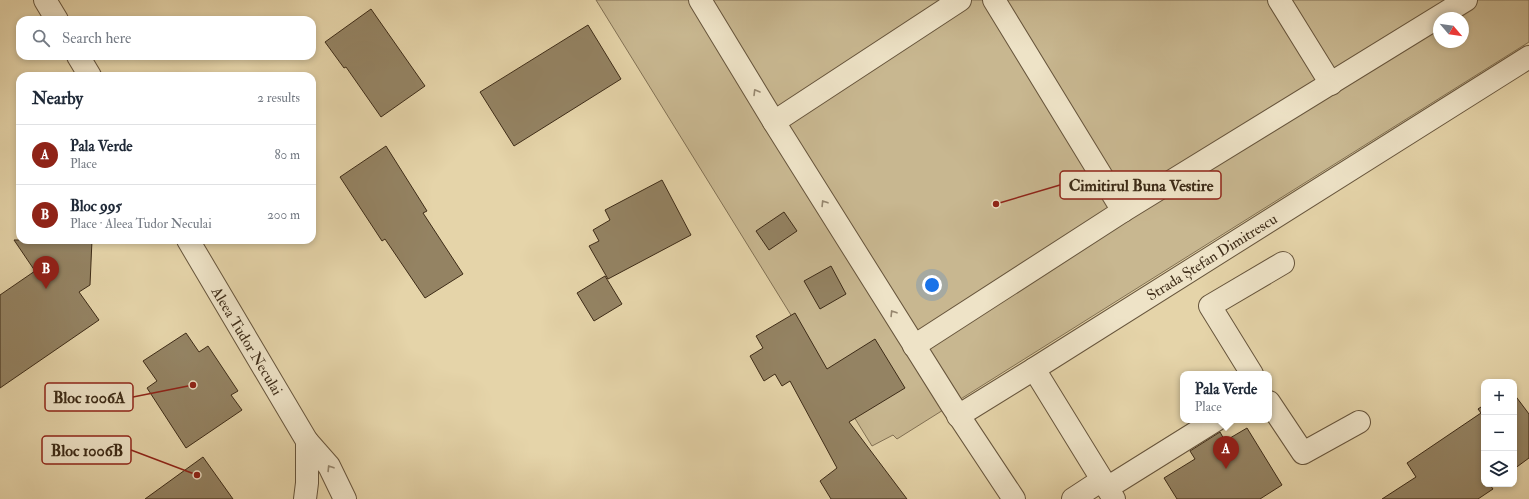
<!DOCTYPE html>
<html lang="en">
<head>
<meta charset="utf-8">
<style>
	body { margin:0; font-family:"IM FELL Double Pica",serif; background:#f6f6f7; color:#1f2937 }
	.controls { position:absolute; right:12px; bottom:12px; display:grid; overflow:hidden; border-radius:8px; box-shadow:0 2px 6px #0003 }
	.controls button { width:36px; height:36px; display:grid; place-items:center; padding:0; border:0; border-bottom:1px solid #e0e1e3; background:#fff; color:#1f2937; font:20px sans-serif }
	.compass { position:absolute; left:1433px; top:12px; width:36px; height:36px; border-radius:50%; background:#fff; box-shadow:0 2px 6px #0003; rotate:119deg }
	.you { position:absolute; left:932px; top:285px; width:14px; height:14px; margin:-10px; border:3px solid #fff; border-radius:50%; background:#1a73e8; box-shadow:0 0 0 6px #1a73e833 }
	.badge { display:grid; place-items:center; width:26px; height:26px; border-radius:50%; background:#8f2418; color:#fff; font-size:13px; font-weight:700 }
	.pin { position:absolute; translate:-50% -33px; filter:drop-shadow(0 1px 2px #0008) }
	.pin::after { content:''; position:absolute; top:21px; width:14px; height:12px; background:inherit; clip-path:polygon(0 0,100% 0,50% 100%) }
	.popup { position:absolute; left:1180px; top:371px; width:92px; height:52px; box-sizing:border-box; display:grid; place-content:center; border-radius:8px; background:#fff; filter:drop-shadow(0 1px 3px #0005); font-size:13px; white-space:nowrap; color:#747a83 }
	.popup b { font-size:15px; color:#1f2937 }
	.popup::after { content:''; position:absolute; left:50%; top:100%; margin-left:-8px; border:8px solid transparent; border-top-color:#fff }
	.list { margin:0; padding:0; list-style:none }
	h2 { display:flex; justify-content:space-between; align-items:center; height:52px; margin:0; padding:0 16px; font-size:17px }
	h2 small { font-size:13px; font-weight:400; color:#747a83 }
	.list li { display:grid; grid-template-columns:26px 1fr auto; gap:12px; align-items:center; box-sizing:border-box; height:60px; padding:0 16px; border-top:1px solid #e0e1e3 }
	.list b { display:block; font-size:15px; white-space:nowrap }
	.list p { margin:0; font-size:13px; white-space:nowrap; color:#747a83 }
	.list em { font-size:13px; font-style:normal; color:#747a83 }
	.icon { flex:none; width:22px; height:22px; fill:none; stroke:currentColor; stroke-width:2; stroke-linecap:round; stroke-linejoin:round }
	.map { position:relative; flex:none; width:1529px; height:499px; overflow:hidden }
	.search { position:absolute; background:#fff; box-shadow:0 2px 6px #0003; left:16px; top:16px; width:300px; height:44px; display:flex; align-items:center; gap:10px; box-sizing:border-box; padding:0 14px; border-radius:12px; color:#747a83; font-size:15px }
	.panel { position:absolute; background:#fff; box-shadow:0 2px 6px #0003; left:16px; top:72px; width:300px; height:172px; border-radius:12px }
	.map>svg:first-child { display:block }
</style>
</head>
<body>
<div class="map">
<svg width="1529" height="499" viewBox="0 0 1529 499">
	<rect width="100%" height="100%" fill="#e5d4a9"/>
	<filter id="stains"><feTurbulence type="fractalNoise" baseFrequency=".005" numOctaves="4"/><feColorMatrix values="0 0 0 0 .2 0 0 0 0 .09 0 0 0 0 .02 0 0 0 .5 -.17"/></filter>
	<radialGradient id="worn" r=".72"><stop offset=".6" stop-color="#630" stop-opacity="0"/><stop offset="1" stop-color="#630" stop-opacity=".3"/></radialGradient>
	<path fill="#c8b790" stroke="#827154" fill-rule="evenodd" d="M 596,0 L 1529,0 L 1529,42 L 897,439 L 893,435 L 872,446 ZM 1439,18 L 1463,18 L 1463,42 L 1439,42 Z"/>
	<g fill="#948363" stroke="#3d2b17">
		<polygon points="371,9 425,86 381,117 346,67 344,68 325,42"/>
		<polygon points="588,25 621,79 514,146 480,92"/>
		<polygon points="386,146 427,211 423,213 463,274 425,298 385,239 382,241 340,177"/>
		<polygon points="662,180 691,235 608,279 589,246 599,241 593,230 610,220 605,210"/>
		<polygon points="784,212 797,231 769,250 756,231"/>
		<polygon points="14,240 92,240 90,285 79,292 99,320 0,388 0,295 35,271"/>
		<polygon points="831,266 846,294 820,309 804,281"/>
		<polygon points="605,276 622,304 594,321 577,293"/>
		<polygon points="795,313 827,369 875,339 905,388 849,422 907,499 831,499 820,481 837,468 790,381 782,386 775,374 764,381 750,356 763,348 756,336"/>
		<polygon points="186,333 199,352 208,346 238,391 231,395 242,410 186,448 147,388 157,381 143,361"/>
		<polygon points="1514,394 1529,414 1529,458 1514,469"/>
		<polygon points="1484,405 1484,484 1492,484 1490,485 1493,489 1478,499 1382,499 1416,477 1407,463 1481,413 1478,409"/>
		<polygon points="1247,428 1282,485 1260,499 1177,499 1164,478 1195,459 1190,451 1220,432 1225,441"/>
		<polygon points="203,457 233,499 145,499"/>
	</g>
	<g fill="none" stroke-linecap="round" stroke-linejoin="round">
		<defs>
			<g id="minor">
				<polyline points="45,0 57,20"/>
				<polyline points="700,0 774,122 951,404 1014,499"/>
				<polyline points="994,0 1123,211"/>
				<polyline points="1279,0 1331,84"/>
				<polyline points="78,56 90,76"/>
				<polyline points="774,122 960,0"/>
				<polyline points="188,240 307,441 329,466 345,499"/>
				<polyline points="914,346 1123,211 1466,0"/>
				<polyline points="1252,374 1210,306 1283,263"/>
				<polyline points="1269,402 1303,453 1359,422"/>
				<polyline points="958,416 1034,369"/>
				<polyline points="1107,488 1216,420"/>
				<polyline points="305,499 307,483 307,441"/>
				<polyline points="1073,499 1102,480"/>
				<polyline points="1114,499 1034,369 1529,57"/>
			</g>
		</defs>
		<use href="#minor" stroke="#67553c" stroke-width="24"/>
		<use href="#minor" stroke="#eee3c7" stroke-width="22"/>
	</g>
	<defs><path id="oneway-chevron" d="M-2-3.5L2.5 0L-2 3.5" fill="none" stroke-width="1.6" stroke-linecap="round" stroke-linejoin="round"/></defs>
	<g stroke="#96876f">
		<use href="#oneway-chevron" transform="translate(756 92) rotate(-121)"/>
		<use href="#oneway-chevron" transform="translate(824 203) rotate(-122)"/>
		<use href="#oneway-chevron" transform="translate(893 313) rotate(-122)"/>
		<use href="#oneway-chevron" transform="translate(330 468) rotate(-122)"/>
	</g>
	<g text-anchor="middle" stroke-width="3" stroke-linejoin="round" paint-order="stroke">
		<g font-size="15" fill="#3d2b17" stroke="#eee3c7">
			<text transform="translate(1212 257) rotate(-32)" y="5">Strada Ștefan Dimitrescu</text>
			<text transform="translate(247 341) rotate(59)" y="5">Aleea Tudor Neculai</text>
		</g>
	</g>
	<path fill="none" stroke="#8f2418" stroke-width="1.5" d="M996 204L1060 185M193 385L133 397M197 475L131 450"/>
	<g fill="#8f2418" stroke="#eee3c7" stroke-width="1.5">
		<circle cx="996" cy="204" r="4"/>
		<circle cx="193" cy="385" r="4"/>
		<circle cx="197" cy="475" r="4"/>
	</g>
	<g fill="#eee3c7" stroke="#8f2418" stroke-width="1.5">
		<rect x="1060" y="171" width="161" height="28" rx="4"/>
		<rect x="45" y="383" width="88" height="28" rx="4"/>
		<rect x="42" y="436" width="89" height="28" rx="4"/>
	</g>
	<g font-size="16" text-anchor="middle" font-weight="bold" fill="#3d2b17">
		<text x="1141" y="191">Cimitirul Buna Vestire</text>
		<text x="89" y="403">Bloc 1006A</text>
		<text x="87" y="456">Bloc 1006B</text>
	</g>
	<rect width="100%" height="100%" filter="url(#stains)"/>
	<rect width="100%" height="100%" fill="url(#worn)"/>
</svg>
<div class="controls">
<button>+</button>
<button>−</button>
<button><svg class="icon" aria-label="layers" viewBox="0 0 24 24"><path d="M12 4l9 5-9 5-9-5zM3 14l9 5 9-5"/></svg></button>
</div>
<svg class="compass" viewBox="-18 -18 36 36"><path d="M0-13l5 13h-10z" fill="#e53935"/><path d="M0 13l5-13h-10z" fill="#747a83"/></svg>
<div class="you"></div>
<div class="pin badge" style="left:1226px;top:469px">A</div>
<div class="popup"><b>Pala Verde</b>Place</div>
<div class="pin badge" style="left:46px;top:289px">B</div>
<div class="search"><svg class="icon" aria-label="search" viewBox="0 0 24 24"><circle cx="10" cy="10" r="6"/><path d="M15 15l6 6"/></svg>Search here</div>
<section class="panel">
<h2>Nearby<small>2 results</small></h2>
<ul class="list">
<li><span class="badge">A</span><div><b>Pala Verde</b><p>Place</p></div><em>80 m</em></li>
<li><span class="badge">B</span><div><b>Bloc 995</b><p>Place · Aleea Tudor Neculai</p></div><em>200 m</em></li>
</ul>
</section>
</div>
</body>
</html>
